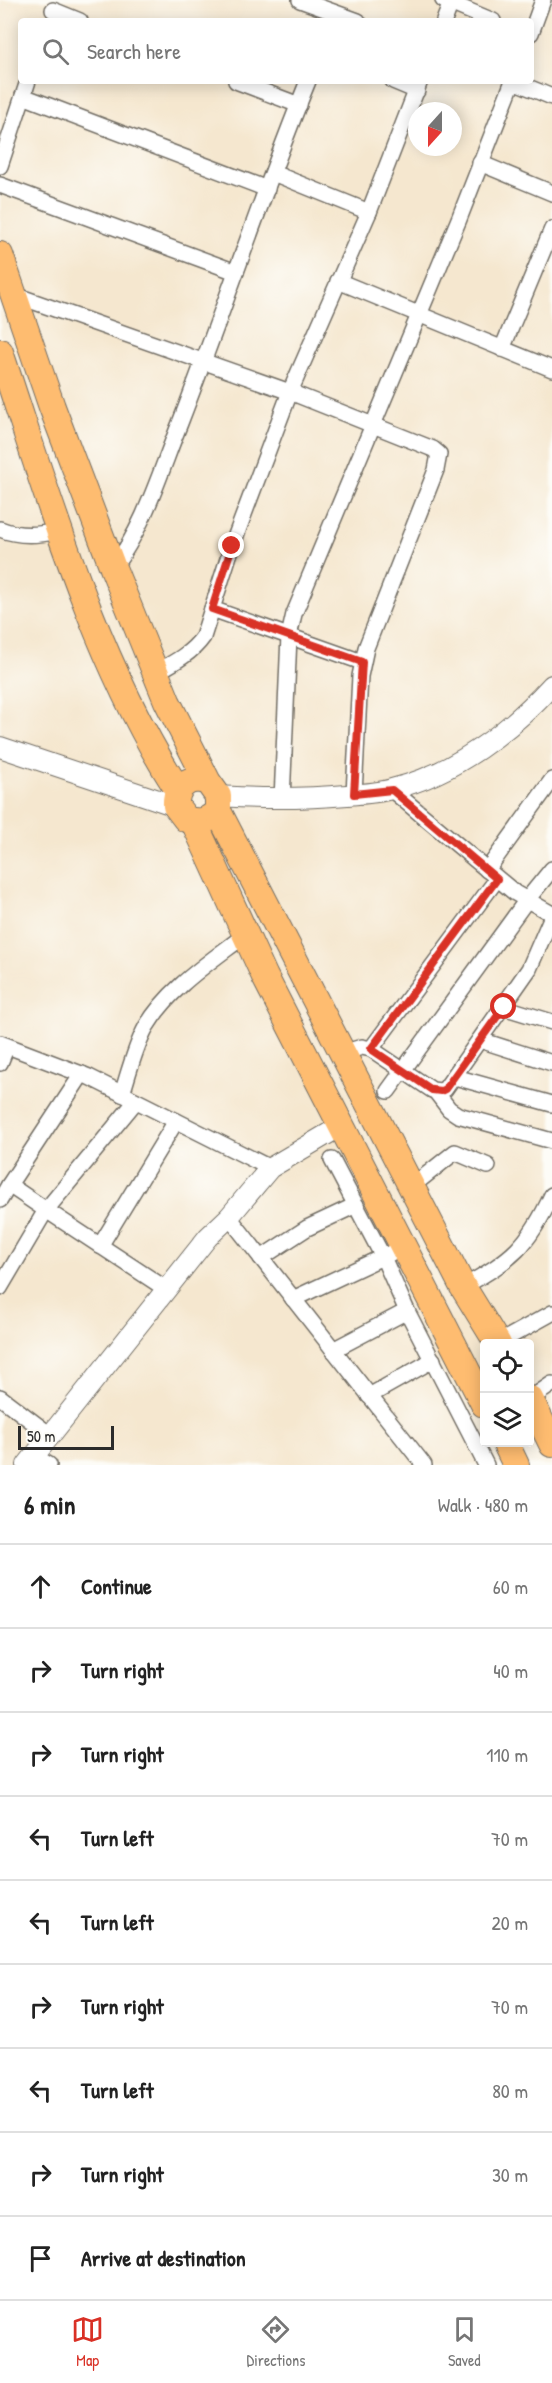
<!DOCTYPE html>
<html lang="en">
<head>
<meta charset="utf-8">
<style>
	body { margin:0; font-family:"Patrick Hand",sans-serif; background:#f2f2f2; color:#222 }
	.controls { position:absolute; right:18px; bottom:18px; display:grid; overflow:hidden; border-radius:6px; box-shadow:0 3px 15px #0003 }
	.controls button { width:54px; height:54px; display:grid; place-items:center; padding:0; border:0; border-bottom:2px solid #e0e0e0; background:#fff; color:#222; font:30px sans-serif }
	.compass { position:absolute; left:408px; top:102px; width:54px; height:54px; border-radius:50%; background:#fff; box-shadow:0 3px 15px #0003; rotate:201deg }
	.scale { position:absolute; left:18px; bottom:15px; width:96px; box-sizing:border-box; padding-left:6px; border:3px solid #2b2b2b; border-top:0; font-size:16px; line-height:21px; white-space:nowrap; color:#2b2b2b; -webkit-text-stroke:4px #fdfcf7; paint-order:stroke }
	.stop { position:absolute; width:18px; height:18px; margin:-14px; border:4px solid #d93025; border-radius:50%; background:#fff }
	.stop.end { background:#d93025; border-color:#fff; box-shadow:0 2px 6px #0008 }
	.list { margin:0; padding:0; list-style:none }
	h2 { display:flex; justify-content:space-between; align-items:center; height:78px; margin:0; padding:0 24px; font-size:26px }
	h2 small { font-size:20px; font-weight:400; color:#767676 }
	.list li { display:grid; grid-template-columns:39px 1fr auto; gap:18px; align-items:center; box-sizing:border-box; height:84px; padding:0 24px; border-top:2px solid #e0e0e0 }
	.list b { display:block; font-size:22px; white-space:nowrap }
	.list em { font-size:20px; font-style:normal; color:#767676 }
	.icon { flex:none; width:33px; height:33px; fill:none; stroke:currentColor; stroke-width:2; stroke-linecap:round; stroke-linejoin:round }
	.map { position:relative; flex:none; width:552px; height:1465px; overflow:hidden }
	.search { position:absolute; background:#fff; box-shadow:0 3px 15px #0003; left:18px; right:18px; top:18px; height:66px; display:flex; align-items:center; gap:15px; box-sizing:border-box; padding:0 21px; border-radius:6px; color:#767676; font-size:22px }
	.sheet { height:834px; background:#fff }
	nav { display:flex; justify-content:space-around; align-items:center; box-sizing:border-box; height:84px; border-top:2px solid #e0e0e0; background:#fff; font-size:16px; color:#767676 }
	nav a { display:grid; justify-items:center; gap:3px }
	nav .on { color:#d93025 }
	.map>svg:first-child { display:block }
</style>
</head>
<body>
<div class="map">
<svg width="552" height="1465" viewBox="0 0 552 1465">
	<rect width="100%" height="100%" fill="#fdfcf7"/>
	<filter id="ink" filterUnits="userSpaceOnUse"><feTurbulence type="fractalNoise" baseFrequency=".0167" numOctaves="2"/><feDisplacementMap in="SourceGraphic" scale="12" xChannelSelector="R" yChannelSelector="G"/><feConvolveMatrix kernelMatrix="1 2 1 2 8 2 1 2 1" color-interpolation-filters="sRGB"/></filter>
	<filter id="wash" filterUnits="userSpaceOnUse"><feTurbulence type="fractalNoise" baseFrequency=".008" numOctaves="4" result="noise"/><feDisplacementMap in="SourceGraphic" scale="24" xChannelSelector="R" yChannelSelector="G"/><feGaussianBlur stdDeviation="1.35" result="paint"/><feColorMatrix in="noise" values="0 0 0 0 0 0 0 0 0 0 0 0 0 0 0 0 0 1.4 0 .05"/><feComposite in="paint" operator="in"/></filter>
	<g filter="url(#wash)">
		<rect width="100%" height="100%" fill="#f5e7cf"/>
	</g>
	<g filter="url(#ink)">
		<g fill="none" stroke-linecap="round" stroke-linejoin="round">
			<defs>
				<g id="minor">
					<polyline points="300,0 358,21"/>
					<polyline points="443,0 493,21"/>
					<polyline points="53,10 80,21"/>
					<polyline points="444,21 452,0"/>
					<polyline points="531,33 543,0"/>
					<polyline points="236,81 299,105"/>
					<polyline points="393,81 417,91"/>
					<polyline points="23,96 267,189"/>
					<polyline points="480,163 552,193"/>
					<polyline points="0,166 28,81"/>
					<polyline points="273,173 369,212"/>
					<polyline points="0,185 236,272"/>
					<polyline points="338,281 552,369"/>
					<polyline points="15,295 290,392 433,449 439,454 436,470 366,648 360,676 354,794"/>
					<polyline points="502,349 552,229"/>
					<path d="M 0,529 C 20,537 38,535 60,531"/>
					<path d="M 113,568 C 145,526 160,472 180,423 C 224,310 262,194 308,81"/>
					<polyline points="212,609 362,662"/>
					<path d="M 155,673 C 173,663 191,654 203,637 L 232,546 L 290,392 L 369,212 L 420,81"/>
					<polyline points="392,790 515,893 552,914"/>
					<polyline points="282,800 289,636 294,614 459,219 513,81 552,97"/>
					<polyline points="487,870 552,780"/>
					<polyline points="503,1007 552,1022"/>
					<polyline points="480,1040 552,1063"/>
					<polyline points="0,1043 89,1077 270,1168"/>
					<polyline points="371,1049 497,879"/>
					<polyline points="342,1053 362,1047 371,1049 432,1090 441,1091 445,1089 529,969 552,916"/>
					<polyline points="0,1063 7,1046"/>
					<polyline points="455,1077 552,1104"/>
					<polyline points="388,1091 526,901 552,869"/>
					<polyline points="436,1092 449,1109 458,1115 552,1141"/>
					<path d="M 122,1094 C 129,1072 135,1047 146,1027 C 169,988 210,962 245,935"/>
					<polyline points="136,1101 46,1210 166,1289"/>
					<polyline points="332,1160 383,1257 407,1311 486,1465"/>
					<polyline points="411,1187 455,1152 488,1166"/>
					<polyline points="0,1200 9,1185"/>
					<polyline points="229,1217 424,1465"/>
					<polyline points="100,1246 176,1121"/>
					<polyline points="261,1258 307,1228 356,1205"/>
					<path d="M 463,1287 C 512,1259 528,1247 552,1195"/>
					<polyline points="0,1288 46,1210 9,1185 82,1074"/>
					<polyline points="293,1299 391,1253"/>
					<polyline points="498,1343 552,1313"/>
					<polyline points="333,1350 407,1311"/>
					<polyline points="369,1396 433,1360"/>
					<polyline points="0,1397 50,1435"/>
					<polyline points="530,1399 552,1384"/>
					<polyline points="34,1456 49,1465"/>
				</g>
				<g id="tertiary">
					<polyline points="0,747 176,806"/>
					<path d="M 218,796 C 262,799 303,799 347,795 C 362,794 378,793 392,789 C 454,774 510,731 552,685"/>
					<polyline points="27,1465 208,1237 229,1217 270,1168 341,1126"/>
				</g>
				<g id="trunk">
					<path d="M 0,255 L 52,407 L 113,568 L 167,701 L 208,782 L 218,796 L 218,811 C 208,821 200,824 186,819 L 176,806 C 175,786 189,775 208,782"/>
					<path d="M 0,352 C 49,499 94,659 178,790"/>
					<polyline points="218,811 463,1287 498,1344"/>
					<polyline points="194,822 265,977 484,1404"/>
					<polyline points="530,1399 552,1444"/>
					<polyline points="505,1442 516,1465"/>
				</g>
			</defs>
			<use href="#minor" stroke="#726d64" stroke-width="18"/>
			<use href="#tertiary" stroke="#726d64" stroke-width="22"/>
			<use href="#trunk" stroke="#726d64" stroke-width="28"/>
			<use href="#minor" stroke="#fff" stroke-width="15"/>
			<use href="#tertiary" stroke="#fff" stroke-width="20"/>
			<use href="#trunk" stroke="#febc70" stroke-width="26"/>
		</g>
	</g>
	<g fill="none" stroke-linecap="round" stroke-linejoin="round" filter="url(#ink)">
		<polyline stroke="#d93025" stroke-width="8" points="232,546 212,609 362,662 354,794 392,790 497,879 371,1049 432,1090 441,1091 445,1089 504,1007"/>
	</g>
</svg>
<div class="controls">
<button><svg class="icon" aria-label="locate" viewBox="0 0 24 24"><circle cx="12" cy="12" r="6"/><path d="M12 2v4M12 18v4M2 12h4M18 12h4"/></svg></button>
<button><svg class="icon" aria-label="layers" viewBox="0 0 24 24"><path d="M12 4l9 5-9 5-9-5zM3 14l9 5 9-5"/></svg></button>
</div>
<svg class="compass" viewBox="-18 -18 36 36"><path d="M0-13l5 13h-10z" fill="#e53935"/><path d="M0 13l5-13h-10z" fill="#767676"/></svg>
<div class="scale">50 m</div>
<div class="stop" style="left:504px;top:1007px"></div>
<div class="stop end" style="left:232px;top:546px"></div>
<div class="search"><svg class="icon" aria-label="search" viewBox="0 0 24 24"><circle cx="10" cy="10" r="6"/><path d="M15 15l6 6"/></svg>Search here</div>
</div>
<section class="sheet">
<h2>6 min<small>Walk · 480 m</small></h2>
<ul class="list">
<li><svg class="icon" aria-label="ahead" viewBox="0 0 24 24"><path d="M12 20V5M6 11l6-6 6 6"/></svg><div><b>Continue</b></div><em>60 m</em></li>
<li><svg class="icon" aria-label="right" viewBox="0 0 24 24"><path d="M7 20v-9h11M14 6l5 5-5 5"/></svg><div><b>Turn right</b></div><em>40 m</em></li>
<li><svg class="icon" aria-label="right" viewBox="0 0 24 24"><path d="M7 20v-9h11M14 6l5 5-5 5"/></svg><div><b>Turn right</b></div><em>110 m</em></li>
<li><svg class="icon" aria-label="left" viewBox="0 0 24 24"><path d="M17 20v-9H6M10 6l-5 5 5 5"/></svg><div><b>Turn left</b></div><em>70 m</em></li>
<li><svg class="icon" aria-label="left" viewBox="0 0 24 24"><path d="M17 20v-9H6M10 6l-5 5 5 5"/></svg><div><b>Turn left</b></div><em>20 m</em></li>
<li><svg class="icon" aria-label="right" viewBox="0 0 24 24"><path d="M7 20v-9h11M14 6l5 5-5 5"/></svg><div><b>Turn right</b></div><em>70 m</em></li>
<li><svg class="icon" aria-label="left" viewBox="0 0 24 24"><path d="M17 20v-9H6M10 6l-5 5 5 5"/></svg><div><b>Turn left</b></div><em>80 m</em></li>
<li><svg class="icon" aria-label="right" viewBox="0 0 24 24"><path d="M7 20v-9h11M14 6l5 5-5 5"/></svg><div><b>Turn right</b></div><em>30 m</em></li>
<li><svg class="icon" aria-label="arrive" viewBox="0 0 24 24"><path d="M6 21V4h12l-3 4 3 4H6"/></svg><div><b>Arrive at destination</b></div></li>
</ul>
</section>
<nav>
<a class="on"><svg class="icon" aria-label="map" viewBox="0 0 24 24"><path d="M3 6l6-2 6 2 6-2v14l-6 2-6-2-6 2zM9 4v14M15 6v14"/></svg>Map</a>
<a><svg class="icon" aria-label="directions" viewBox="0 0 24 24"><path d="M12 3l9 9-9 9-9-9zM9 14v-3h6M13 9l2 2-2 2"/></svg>Directions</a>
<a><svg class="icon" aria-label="saved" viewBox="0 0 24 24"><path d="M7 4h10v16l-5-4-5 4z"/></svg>Saved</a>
</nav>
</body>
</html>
